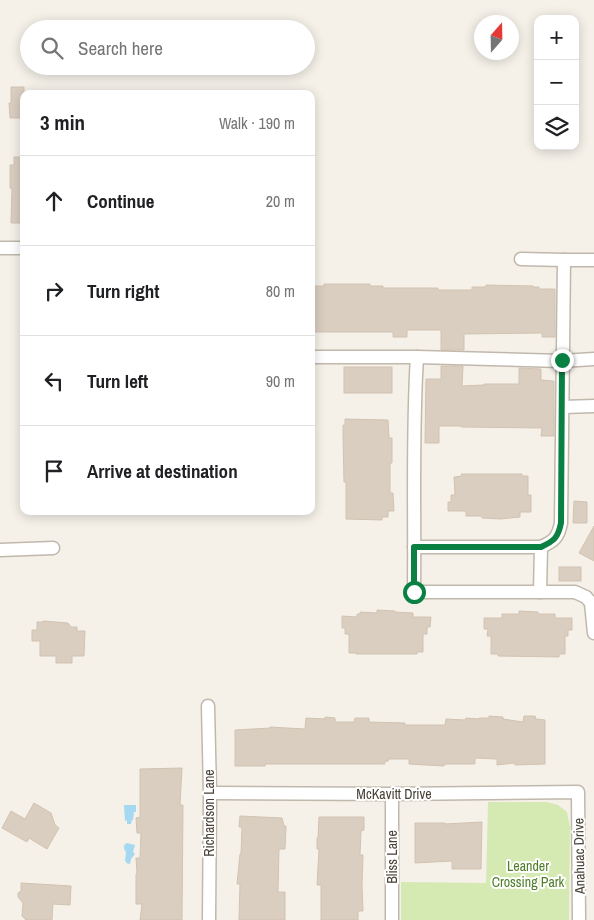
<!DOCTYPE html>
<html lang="en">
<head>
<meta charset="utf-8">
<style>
	body { margin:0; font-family:"Archivo Narrow",sans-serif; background:#f6f6f6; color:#202124 }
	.controls { position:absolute; right:15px; top:15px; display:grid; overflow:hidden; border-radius:10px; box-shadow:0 2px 12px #0003 }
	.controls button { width:45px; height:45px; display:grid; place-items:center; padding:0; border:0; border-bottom:1px solid #e0e0e0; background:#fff; color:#202124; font:25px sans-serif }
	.compass { position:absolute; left:474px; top:15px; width:45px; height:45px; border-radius:50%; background:#fff; box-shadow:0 2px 12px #0003; rotate:20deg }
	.stop { position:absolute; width:15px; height:15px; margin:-11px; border:4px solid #0b8043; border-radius:50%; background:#fff }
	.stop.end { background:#0b8043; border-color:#fff; box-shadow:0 1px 5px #0008 }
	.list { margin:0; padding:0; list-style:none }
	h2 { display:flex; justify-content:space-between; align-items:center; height:65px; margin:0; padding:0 20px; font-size:21px }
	h2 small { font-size:16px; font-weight:400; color:#757577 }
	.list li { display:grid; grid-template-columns:32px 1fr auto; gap:15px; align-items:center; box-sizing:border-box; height:90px; padding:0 20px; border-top:1px solid #e0e0e0 }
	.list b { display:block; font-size:19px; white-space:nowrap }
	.list em { font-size:16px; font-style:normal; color:#757577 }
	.icon { flex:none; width:28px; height:28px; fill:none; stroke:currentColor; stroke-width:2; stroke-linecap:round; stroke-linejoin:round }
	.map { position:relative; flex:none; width:594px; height:920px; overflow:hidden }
	.search { position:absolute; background:#fff; box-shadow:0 2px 12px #0003; left:20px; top:20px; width:295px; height:55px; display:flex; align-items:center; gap:12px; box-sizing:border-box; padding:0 18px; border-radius:28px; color:#757577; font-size:19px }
	.panel { position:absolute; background:#fff; box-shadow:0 2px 12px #0003; left:20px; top:90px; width:295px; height:425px; border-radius:10px }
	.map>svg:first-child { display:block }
</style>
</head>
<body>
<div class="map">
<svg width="594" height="920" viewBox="0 0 594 920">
	<rect width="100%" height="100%" fill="#f5f1e9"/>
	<polygon fill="#d5eab2" points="488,802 547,802 558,805 567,812 570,827 569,920 401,920 401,882 486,883"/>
	<g fill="#a5d9f2">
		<polygon points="124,805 136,805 136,812 134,812 133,820 132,820 131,824 127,824 127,820 125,821"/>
		<path d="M 127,843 L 135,845 L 133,852 L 135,854 L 131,859 L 130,864 L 126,863 L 126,861 L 125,861 L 126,852 C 124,849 123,848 125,844 Z"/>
	</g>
	<g fill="#dacec1" stroke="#d2c3b1">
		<polygon points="11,87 24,87 24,118 10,118 9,103 11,103"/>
		<polygon points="14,157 24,157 24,223 11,223 12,188 10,188 10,165 14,165"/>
		<polygon points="324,284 370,284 370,286 383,286 383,288 438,288 438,290 472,290 472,287 486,287 486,285 533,286 533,287 539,287 539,289 555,289 555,337 542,337 542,333 464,334 464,350 441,350 441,330 407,330 407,337 393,337 393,332 311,332 311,286 324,286"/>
		<polygon points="441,366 463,366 462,386 484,385 484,384 519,384 519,368 541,369 541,380 554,381 554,436 541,436 542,428 461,427 461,426 439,426 439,443 425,443 426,379 441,379"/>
		<rect x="344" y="367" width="48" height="26"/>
		<polygon points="345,419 388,420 389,438 392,438 392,463 390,463 390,493 393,493 394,511 388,511 388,517 382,517 382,520 346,519 346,482 344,482 343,435 343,425 345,425"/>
		<polygon points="461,474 522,474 522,476 528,476 528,495 531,495 531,512 520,512 520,517 501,519 482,518 482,516 466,516 466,511 448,511 448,502 451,502 451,495 455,495 454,477 462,476"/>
		<polygon points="574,501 587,502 587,523 573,523"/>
		<polygon points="594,526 594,561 579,553"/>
		<rect x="559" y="567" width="22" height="14"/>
		<polygon points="377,610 395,611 395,612 413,613 413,617 431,617 430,627 427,627 427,634 423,634 423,652 417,652 417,654 356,654 356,653 349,653 349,634 345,634 345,628 342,628 342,616 357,617 357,614 360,614 360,612 377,613"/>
		<polygon points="519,611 538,612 538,614 555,614 555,618 572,618 572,630 568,630 568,636 565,636 565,654 559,654 559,657 498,656 498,654 491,654 491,636 487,636 488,629 484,629 484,618 502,618 502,614 519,614"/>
		<polygon points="43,621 68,623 71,627 77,627 77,631 85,631 84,656 72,656 72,663 56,663 56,656 40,656 40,641 32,641 32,630 37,630 37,622 43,622"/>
		<polygon points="489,716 503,717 503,719 523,722 524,716 535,716 536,719 545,720 545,764 515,765 515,763 497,765 497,759 475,758 475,764 445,764 444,766 409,764 409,759 389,759 388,761 384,762 385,764 265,764 265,766 235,766 235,730 270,728 270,727 305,729 306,718 325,719 325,717 335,718 335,722 354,722 355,718 369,718 369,722 405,723 405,725 445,725 446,719 465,720 466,718 479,719 479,718 489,718"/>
		<polygon points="182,768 180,805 183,805 182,920 140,920 142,904 136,904 136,874 137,874 136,858 140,858 141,833 137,833 136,818 140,817 140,769"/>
		<polygon points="34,803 51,813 55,825 59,828 47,849 29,838 27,842 2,828 11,811 25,819"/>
		<polygon points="240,816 282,818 284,826 286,826 285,849 279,849 278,892 285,892 285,920 239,920 240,884 237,884 240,854 241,854 242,827 239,827"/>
		<polygon points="319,817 364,817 364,830 361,831 360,855 363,855 362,886 363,911 358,911 358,920 321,920 321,885 317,885 319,849 317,849 317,838 318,838"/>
		<polygon points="482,822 481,869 452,869 452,861 415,863 415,823 445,823 445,824"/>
		<polygon points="21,883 71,886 70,905 53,904 52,920 26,920 22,916 23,903 18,897 18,893 21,891"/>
	</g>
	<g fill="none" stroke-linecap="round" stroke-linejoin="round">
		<defs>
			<g id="street">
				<polyline points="0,248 24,248"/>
				<polyline points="521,259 564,260"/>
				<polyline points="311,357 417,357 562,361 594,359"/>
				<path d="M 417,357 C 412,435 415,513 414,592 L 575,592 L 586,597 L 591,603 L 594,633"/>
				<polyline points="563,407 594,406"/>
				<polyline points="414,547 541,547 540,592"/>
				<path d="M 541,547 C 554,541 558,538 561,523 L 564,260 L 594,260"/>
				<polyline points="0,550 53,548"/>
				<polyline points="208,706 210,793 209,920"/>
				<polyline points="210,793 392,794 578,792 579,920"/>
				<polyline points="392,920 392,794"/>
			</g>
		</defs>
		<use href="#street" stroke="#c1b8ac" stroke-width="15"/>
		<use href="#street" stroke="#fff" stroke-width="12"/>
	</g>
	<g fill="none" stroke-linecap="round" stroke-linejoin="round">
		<path stroke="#0b8043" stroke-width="6" d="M 414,592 L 414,547 L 541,547 C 554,541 558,538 561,523 L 562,360"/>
	</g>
	<g text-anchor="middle" stroke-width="4" stroke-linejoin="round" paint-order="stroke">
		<g font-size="14" fill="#494137" stroke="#fff">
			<text x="394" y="799">McKavitt Drive</text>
			<text transform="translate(209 813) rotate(-90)" y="5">Richardson Lane</text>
			<text transform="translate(579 856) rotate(-91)" y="5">Anahuac Drive</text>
			<text transform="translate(392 857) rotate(-90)" y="5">Bliss Lane</text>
		</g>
		<g font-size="14" fill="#4f7d28" stroke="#fff">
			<text x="528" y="871">Leander<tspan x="528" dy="16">Crossing Park</tspan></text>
		</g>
	</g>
</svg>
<div class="controls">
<button>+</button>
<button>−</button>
<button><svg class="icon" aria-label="layers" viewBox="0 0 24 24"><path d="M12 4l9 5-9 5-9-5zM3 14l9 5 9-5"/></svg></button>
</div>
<svg class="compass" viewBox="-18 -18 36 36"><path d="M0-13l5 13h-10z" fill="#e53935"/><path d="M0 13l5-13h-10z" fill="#757577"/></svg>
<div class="stop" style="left:414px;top:592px"></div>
<div class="stop end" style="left:562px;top:360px"></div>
<div class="search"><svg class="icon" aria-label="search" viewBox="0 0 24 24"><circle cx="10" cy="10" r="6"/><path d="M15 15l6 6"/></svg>Search here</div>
<section class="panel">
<h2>3 min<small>Walk · 190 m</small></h2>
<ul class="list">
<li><svg class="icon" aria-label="ahead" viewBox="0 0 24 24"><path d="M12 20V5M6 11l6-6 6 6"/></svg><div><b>Continue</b></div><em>20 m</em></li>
<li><svg class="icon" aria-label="right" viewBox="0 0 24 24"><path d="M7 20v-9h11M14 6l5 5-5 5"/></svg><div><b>Turn right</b></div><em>80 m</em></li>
<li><svg class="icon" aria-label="left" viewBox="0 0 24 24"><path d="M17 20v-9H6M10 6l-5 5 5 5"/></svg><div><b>Turn left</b></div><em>90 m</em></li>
<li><svg class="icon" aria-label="arrive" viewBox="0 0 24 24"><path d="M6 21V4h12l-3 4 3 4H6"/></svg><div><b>Arrive at destination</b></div></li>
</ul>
</section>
</div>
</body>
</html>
